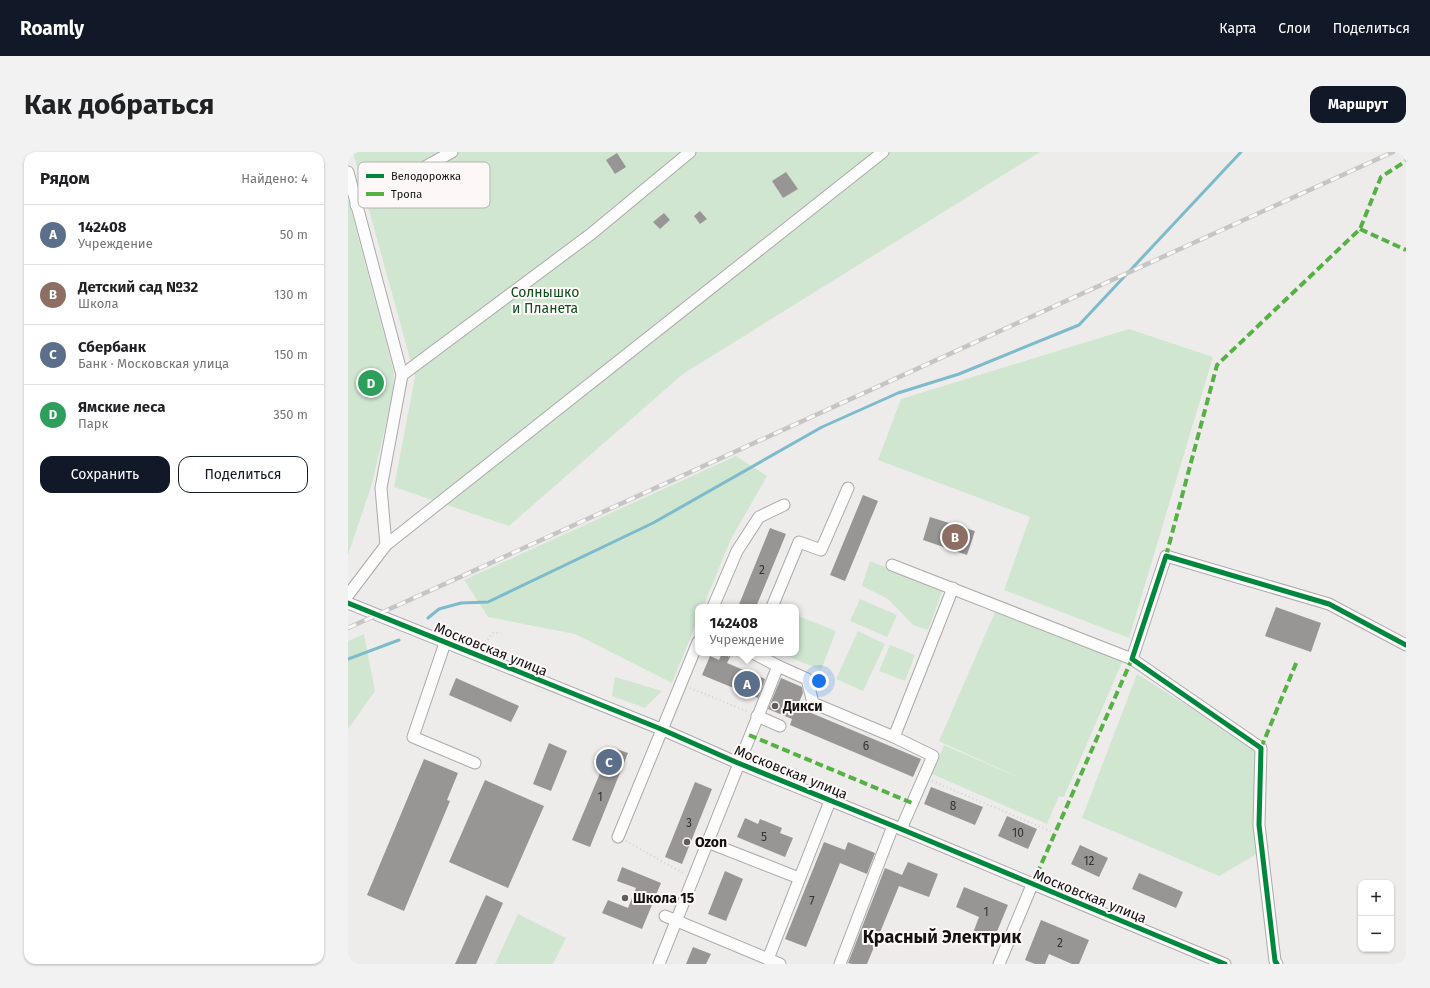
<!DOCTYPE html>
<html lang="ru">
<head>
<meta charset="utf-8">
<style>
	body { margin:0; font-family:"Fira Sans",sans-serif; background:#f2f2f2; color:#202124 }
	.controls { position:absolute; right:12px; bottom:12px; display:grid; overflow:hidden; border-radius:8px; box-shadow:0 1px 3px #0004 }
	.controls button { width:36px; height:36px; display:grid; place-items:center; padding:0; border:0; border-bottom:1px solid #e0e0e0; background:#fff; color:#202124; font:20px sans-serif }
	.you { position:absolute; left:471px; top:529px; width:14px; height:14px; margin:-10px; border:3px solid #fff; border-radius:50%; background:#1a73e8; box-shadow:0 0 0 6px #1a73e833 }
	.badge { display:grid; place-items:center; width:26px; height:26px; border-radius:50%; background:#111827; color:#fff; font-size:13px; font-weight:700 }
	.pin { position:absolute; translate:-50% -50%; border:2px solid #fff; box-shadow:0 1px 4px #0006 }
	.popup { position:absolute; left:347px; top:452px; width:104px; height:52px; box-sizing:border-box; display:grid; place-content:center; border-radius:8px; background:#fff; filter:drop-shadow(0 1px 3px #0005); font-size:13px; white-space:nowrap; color:#757577 }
	.popup b { font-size:15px; color:#202124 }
	.popup::after { content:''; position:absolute; left:50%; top:100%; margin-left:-8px; border:8px solid transparent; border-top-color:#fff }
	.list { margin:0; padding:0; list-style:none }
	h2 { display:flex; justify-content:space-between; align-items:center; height:52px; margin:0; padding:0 16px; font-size:17px }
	h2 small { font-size:13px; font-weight:400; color:#757577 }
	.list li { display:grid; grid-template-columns:26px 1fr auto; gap:12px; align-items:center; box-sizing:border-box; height:60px; padding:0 16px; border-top:1px solid #e0e0e0 }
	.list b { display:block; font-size:15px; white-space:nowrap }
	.list p { margin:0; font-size:13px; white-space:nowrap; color:#757577 }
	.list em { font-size:13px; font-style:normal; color:#757577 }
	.actions { display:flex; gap:8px; padding:12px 16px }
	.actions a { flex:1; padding:9px 0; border:1px solid #111827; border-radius:12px; text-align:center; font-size:14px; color:#111827 }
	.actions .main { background:#111827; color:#fff }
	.map { position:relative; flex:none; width:1058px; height:812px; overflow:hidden; border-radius:12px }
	header { display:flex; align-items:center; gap:24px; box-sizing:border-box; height:56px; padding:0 20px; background:#111827; color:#fff }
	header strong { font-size:19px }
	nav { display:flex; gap:22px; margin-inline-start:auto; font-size:14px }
	.intro { display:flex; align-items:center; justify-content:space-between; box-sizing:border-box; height:96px; padding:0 24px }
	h1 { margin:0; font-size:28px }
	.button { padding:10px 18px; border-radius:12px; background:#111827; color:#fff; font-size:14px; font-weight:700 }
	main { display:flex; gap:24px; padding:0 24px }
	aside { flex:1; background:#fff; border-radius:12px; box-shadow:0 1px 3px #0004 }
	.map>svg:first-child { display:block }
</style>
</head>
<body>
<header>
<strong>Roamly</strong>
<nav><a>Карта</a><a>Слои</a><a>Поделиться</a></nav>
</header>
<div class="intro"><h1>Как добраться</h1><a class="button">Маршрут</a></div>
<main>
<aside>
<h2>Рядом<small>Найдено: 4</small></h2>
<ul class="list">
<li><span class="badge" style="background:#5c6f8a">A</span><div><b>142408</b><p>Учреждение</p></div><em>50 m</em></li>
<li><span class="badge" style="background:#8d6e63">B</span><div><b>Детский сад №32</b><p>Школа</p></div><em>130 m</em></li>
<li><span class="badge" style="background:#5c6f8a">C</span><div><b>Сбербанк</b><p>Банк · Московская улица</p></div><em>150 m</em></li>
<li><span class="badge" style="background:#2e9e5b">D</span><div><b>Ямские леса</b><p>Парк</p></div><em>350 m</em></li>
</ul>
<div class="actions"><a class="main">Сохранить</a><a>Поделиться</a></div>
</aside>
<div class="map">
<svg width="1058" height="812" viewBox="0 0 1058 812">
	<rect width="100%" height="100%" fill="#eeecea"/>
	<g fill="#d0e6d1">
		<polygon points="5,0 692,0 335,222 161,374 46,335 67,225"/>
		<polygon points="0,47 46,220 45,241 24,332 0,403"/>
		<polygon points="781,177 865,205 781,486 656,438 682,365 530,308 553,247"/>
		<polygon points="388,304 419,324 383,387 355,455 350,455 350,467 324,531 227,482 140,465 116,428"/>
		<polygon points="522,409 595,437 580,478 565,473 540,447 514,434"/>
		<polygon points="512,447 549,463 539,485 502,469"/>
		<polygon points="647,460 775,508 716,645 711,644 699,672 584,622 596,593 672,626 591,589"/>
		<polygon points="448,463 488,479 473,518 431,501 448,501"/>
		<polygon points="510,479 537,492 515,539 488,527"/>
		<polygon points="16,482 27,539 0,577 0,489"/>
		<polygon points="542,493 567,503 557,529 531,519"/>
		<polygon points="789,522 910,598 911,673 921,695 871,724 734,666"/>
		<polygon points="267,525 314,539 297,556 264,544"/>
		<polygon points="170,762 218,786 205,812 147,812"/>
	</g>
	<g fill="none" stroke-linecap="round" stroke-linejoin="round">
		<g stroke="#7dbacc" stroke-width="3">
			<polyline points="80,466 91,457 113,451 140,450 305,371 474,275 550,241 611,222 731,173 893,0"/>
			<polyline points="0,507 51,488"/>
		</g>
	</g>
	<g fill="#989695">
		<polygon points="269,1 278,15 267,22 258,8"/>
		<polygon points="438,20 450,37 435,46 424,29"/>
		<polygon points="352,59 359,67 352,72 346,64"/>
		<polygon points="316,61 322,68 312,77 305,70"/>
		<polygon points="515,343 530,349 497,429 482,423"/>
		<polygon points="582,365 627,379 619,403 575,388"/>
		<polygon points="422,376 438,382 408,455 390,455"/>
		<polygon points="928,455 973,471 963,500 917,484"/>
		<polygon points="374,501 384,501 379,511 417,527 410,546 354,523 362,504 371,508"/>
		<polygon points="108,526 171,554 163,570 101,543"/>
		<polygon points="433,526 454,535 455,541 449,555 573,607 565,625 442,573 444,567 420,557"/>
		<polygon points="201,591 219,599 203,639 185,632"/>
		<polygon points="263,595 280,601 242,695 224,688"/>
		<polygon points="76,607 110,621 99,648 102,649 56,759 19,743"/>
		<polygon points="137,628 196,654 160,736 101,710"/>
		<polygon points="347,630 364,637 334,712 317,705"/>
		<polygon points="583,635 635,655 627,673 576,652"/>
		<polygon points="659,664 689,677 680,697 650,684"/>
		<polygon points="397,666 410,672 412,667 434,676 432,681 445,686 437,705 389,685"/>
		<polygon points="476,690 497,698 500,690 527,701 519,722 492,711 458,795 437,787"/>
		<polygon points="732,693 760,706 751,725 723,712"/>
		<polygon points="560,710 590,722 581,745 551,734 519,812 504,812 500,811 537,716 554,723"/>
		<polygon points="274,715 313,731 294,777 254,761 260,748 280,756 288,736 269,729"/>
		<polygon points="377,719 395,727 378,769 360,762"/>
		<polygon points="791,721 835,740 828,756 784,737"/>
		<polygon points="616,735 660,753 645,789 625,781 631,765 608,755"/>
		<polygon points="138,743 155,751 128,812 107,812"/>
		<polygon points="693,768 741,788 731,812 724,812 701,802 697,812 687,812 677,808"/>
		<polygon points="345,795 363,802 358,812 338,812"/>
	</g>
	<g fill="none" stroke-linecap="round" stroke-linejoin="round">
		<defs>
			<g id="minor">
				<polyline points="0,20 54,223 33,336 38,393"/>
				<polyline points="8,53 104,0"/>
				<polyline points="54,223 243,82 342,0"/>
				<polyline points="544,413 784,507 913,596 911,673 927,809 929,812"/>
				<polyline points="0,443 38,393 535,0"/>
				<polyline points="0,451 313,577 390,611 553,677 877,812"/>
				<polyline points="365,455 389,399 411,365 436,353"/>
				<polyline points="424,455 451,390 473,398 500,336"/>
				<polyline points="97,491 65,585 127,611"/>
				<polyline points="405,501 430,514"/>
				<polyline points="784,507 818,404 981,452 1058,493"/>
				<polyline points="409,564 432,574"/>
				<polyline points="546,585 605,436"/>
				<polyline points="270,685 350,490"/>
				<polyline points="359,690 451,726"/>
				<polyline points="317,764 432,812"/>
				<polyline points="420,807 482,649"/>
				<polyline points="311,812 430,514 459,527 465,551 546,585 585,604 553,677"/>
				<polyline points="492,812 545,674"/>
				<polyline points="651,812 684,733"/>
			</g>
		</defs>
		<use href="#minor" stroke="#abaaa9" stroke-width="13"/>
		<g stroke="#d2d2d1" stroke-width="2" stroke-dasharray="1 3" stroke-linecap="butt">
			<polyline points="135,494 145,481 153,481"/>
			<polyline points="373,501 382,505 395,503"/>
			<polyline points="342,536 401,560"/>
			<polyline points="472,537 481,521"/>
			<polyline points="584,629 707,681"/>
			<polyline points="278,689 337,722"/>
		</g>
		<use href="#minor" stroke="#fcfcfc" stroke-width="11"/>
		<defs>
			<polyline id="rail" points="0,476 1045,0"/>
		</defs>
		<use href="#rail" stroke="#c5c5c5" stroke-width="4.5"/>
		<use href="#rail" stroke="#fdf8f7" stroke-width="3" stroke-dasharray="9" stroke-linecap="butt"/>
		<g stroke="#55b144" stroke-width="4" stroke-dasharray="8 4" stroke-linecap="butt">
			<polyline points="1012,77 1058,98"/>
			<polyline points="818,404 869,213 1012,77 1033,25 1058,9"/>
			<polyline points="401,583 564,651"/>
			<polyline points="913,596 949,509"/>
			<polyline points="684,733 784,507"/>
		</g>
		<defs>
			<g id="cycleway">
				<polyline points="0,451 313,577 390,611 553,677 877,812"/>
				<polyline points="929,812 927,809 911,673 913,596 784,507 818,404 981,452 1058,493"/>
			</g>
		</defs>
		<use href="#cycleway" stroke="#fdf8f7" stroke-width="8"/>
		<use href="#cycleway" stroke="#00873e" stroke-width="5"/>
	</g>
	<g fill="#605e5d" stroke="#fdf8f7" stroke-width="1.5">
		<circle cx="427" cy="554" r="4"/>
		<circle cx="339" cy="690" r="4"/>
		<circle cx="277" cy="746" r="4"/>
	</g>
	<g text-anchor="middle" stroke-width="4" stroke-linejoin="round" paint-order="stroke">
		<g font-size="12" fill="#343232">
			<text x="414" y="422">2</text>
			<text x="518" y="598">6</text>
			<text x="252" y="649">1</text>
			<text x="605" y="658">8</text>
			<text x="341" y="675">3</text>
			<text x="670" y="685">10</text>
			<text x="416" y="689">5</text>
			<text x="741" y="713">12</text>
			<text x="464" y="753">7</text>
			<text x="638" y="764">1</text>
			<text x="712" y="795">2</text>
		</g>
		<g font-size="14" fill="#0e4e20" stroke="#fdf8f7">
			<text x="197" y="145">Солнышко<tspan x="197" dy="16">и Планета</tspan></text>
		</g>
		<g font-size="14" fill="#131111" stroke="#fdf8f7">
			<text transform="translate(143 497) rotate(22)" y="5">Московская улица</text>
			<text transform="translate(443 620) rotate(22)" y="5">Московская улица</text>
			<text transform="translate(742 744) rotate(22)" y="5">Московская улица</text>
		</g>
		<g font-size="14" font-weight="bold" fill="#131111" stroke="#fdf8f7" text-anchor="start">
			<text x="435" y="559">Дикси</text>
			<text x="347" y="695">Ozon</text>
			<text x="285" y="751">Школа 15</text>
		</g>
		<g font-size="18" font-weight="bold" fill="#131111" stroke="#fdf8f7">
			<text x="594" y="791">Красный Электрик</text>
		</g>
	</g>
	<rect x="10" y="10" width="132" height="46" rx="6" fill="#fdf8f7" stroke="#b7b3b2" stroke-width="1"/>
	<rect x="18" y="22" width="18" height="4" fill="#00873e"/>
	<rect x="18" y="40" width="18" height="4" fill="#55b144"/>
	<g font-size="11" fill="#131111">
		<text x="43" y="28">Велодорожка</text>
		<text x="43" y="46">Тропа</text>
	</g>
</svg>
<div class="controls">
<button>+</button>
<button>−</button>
</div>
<div class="you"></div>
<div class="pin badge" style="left:399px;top:532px;background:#5c6f8a">A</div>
<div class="popup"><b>142408</b>Учреждение</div>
<div class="pin badge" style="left:607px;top:385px;background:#8d6e63">B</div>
<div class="pin badge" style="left:261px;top:610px;background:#5c6f8a">C</div>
<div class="pin badge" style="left:23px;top:231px;background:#2e9e5b">D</div>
</div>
</main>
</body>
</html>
